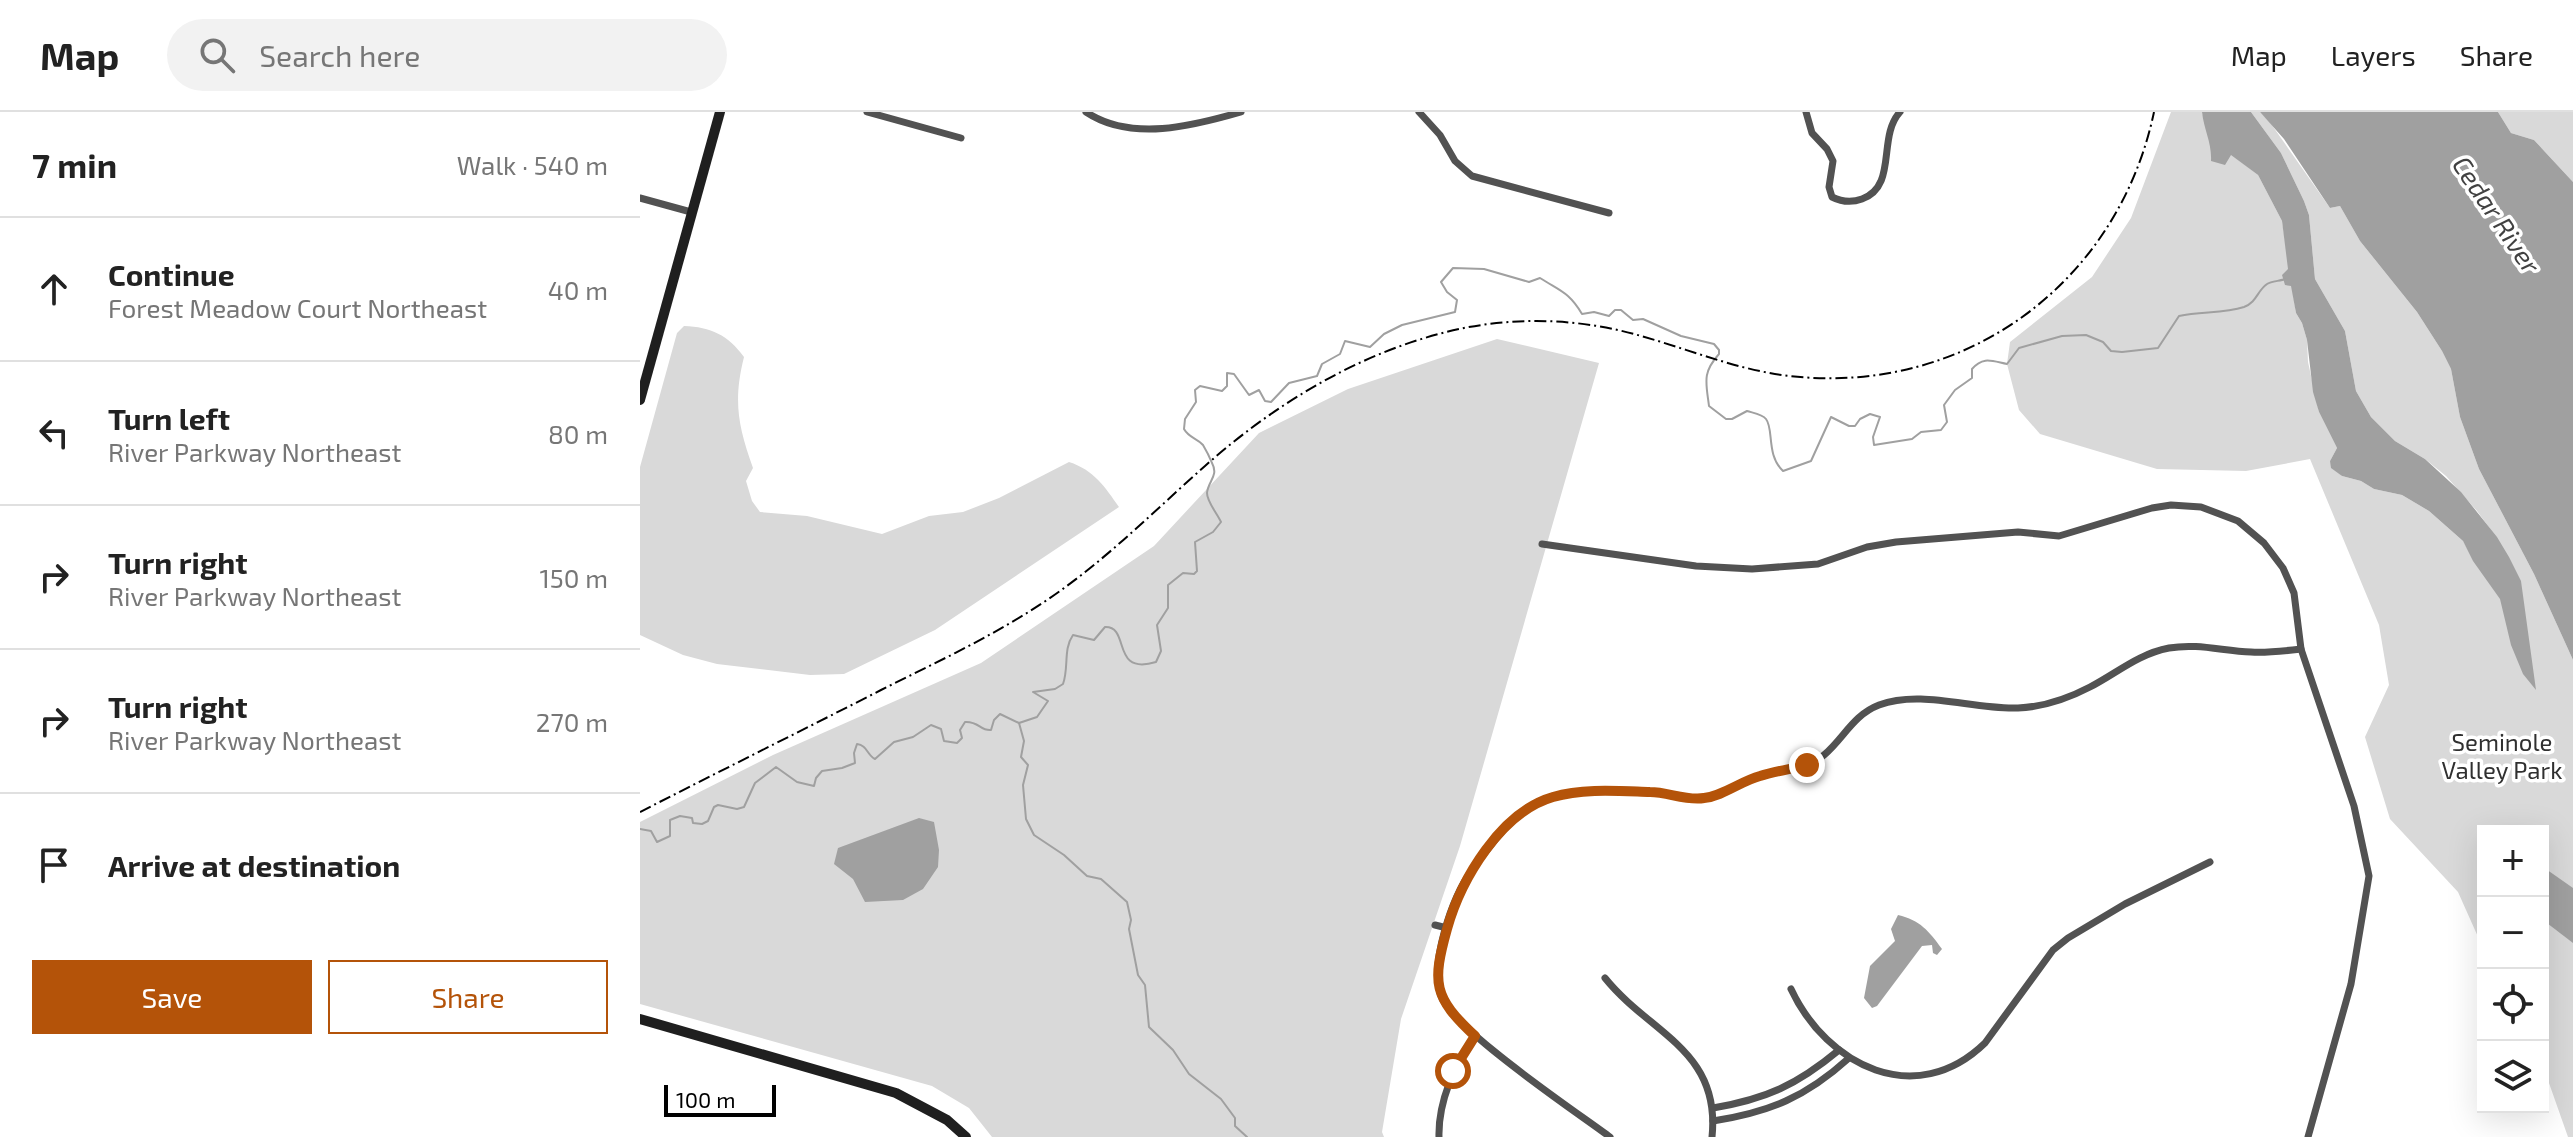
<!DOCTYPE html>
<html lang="en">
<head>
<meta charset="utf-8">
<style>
	body { margin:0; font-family:"Exo 2",sans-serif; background:#f2f2f2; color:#222 }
	.controls { position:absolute; right:24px; bottom:24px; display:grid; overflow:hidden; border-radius:0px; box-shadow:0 8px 32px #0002 }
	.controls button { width:72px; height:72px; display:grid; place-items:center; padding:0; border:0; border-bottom:2px solid #e0e0e0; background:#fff; color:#222; font:40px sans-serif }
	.scale { position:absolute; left:24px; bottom:20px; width:112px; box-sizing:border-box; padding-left:8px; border:4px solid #000; border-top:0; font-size:22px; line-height:28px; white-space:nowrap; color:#000; -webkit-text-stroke:6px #fff; paint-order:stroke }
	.stop { position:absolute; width:24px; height:24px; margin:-18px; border:6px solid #b45309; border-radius:50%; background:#fff }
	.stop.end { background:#b45309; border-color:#fff; box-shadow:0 2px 8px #0008 }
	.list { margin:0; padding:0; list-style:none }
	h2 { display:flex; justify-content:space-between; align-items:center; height:104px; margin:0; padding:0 32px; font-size:34px }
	h2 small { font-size:26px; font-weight:400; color:#767676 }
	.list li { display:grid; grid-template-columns:52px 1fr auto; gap:24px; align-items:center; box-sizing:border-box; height:144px; padding:0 32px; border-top:2px solid #e0e0e0 }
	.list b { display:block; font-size:30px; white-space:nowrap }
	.list p { margin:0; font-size:26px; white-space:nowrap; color:#767676 }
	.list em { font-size:26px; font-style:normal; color:#767676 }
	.actions { display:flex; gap:16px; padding:24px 32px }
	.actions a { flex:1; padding:18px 0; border:2px solid #b45309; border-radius:0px; text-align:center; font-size:28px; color:#b45309 }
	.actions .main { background:#b45309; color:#fff }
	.icon { flex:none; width:44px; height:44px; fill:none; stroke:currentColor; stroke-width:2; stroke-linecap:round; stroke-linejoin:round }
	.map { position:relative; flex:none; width:1933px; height:1025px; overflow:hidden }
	header { display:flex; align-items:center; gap:48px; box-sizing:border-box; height:112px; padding:0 40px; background:#fff; border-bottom:2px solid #e0e0e0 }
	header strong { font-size:38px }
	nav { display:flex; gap:44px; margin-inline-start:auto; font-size:28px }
	.search { width:560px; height:72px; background:#f2f2f2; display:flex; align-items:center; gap:20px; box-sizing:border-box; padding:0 28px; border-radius:44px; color:#767676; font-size:30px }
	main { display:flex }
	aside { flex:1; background:#fff }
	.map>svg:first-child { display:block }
</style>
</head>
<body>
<header>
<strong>Map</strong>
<div class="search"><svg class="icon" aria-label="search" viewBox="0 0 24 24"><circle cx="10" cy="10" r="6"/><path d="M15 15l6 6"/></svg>Search here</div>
<nav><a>Map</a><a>Layers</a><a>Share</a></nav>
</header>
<main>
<aside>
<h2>7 min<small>Walk · 540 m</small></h2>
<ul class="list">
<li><svg class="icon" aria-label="ahead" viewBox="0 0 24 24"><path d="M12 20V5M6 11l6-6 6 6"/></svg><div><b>Continue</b><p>Forest Meadow Court Northeast</p></div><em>40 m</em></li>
<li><svg class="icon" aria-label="left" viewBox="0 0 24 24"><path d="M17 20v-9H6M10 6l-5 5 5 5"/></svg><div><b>Turn left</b><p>River Parkway Northeast</p></div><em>80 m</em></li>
<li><svg class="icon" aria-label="right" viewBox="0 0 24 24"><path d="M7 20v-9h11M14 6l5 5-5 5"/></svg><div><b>Turn right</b><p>River Parkway Northeast</p></div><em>150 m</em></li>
<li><svg class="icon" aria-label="right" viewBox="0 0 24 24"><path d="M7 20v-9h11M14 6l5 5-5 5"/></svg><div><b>Turn right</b><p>River Parkway Northeast</p></div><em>270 m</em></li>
<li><svg class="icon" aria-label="arrive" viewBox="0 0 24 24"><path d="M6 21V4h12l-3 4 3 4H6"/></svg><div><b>Arrive at destination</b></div></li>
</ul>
<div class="actions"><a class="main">Save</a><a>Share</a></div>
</aside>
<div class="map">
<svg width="1933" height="1025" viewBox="0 0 1933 1025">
	<rect width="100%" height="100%" fill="#fff"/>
	<g fill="#d9d9d9">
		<polygon points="1531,0 1562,0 1572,38 1591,42 1618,63 1642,109 1656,201 1662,211 1667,228 1668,250 1679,300 1697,336 1690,349 1702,364 1721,369 1734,377 1762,383 1789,399 1823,429 1839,457 1851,418 1837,399 1806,364 1785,347 1755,329 1731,305 1716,279 1705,219 1675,167 1669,103 1664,89 1641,41 1611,0 1620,0 1629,9 1690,96 1700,94 1720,129 1777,200 1802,239 1811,257 1820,305 1839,357 1894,462 1933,548 1933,1025 1928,1025 1903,954 1903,719 1843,719 1843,836 1818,780 1750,707 1725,625 1749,573 1739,513 1670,347 1606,359 1517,357 1400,322 1379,298 1367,252 1370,230 1452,165 1491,106"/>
		<polygon points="1858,0 1933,0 1933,70 1894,28 1871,21"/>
		<path d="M 44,214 C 71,215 88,223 104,245 C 93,289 98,314 113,356 L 106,369 L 112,389 L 120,400 L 167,404 L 242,422 L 289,404 L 323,400 L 359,386 L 429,350 C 454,358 465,375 479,395 L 295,518 L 204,562 L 170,563 L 77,552 L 43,543 L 0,523 L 0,355 L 37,221 Z"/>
		<polygon points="857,227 959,251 820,734 761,907 742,1020 744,1025 352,1025 329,996 292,974 0,892 0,710 133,643 341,551 514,434 619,321 708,277"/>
	</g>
	<g fill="#a0a0a0">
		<path d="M 1562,0 L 1611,0 L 1641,41 L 1664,89 L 1669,103 L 1675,167 L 1705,219 L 1716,279 L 1731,305 L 1755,329 L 1785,347 L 1821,380 L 1857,425 L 1869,445 L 1881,469 L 1896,578 L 1883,562 L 1871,533 L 1860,487 L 1833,449 L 1823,429 L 1789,399 L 1762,383 L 1734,377 L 1721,369 L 1702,364 L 1691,356 L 1690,349 L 1697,336 L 1679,300 L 1673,280 L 1667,228 L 1662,211 L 1656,201 L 1651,174 L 1645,173 L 1642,163 L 1648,157 L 1642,109 L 1618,63 L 1591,43 L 1585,53 L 1571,49 C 1572,31 1564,18 1562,0 Z"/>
		<polygon points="1620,0 1858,0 1871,21 1894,28 1933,70 1933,548 1894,462 1839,357 1820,305 1811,257 1802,239 1777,200 1720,129 1700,94 1690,96 1644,27"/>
		<polygon points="279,706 294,710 299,738 298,755 283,777 263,788 225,790 213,767 194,752 198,736"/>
		<polygon points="1903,755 1933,776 1933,831 1903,808"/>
		<path d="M 1258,803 C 1280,808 1289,819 1302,837 L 1297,843 L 1293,841 L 1292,833 L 1282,834 L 1237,894 L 1232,896 L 1224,886 L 1230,854 L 1255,829 L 1251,817 Z"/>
	</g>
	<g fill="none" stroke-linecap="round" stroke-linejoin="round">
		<g stroke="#a0a0a0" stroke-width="2">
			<polyline points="379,611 384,629 381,645 388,653 383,673 386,707 394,723 424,743 447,764 461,767 487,790 491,808 489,817 498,863 505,873 509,915 533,938 549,962 581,987 595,1006 595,1014 607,1025"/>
			<path d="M 0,717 L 11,719 L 17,730 L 30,724 L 30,708 L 40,704 L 52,706 L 53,711 L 62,712 L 68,709 L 74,695 L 78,693 L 97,697 L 104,695 L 115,671 L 136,655 L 157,670 L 174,674 L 176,666 L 182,659 L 202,656 L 215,651 L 214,641 L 217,632 C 227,633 227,643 235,647 L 254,630 L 273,625 L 291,613 L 301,617 L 304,629 L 317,631 L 322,626 L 320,618 L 325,610 C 339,609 340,619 351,618 L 354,608 L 360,602 L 379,611 L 397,605 L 408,589 L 393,580 L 415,577 L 423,572 C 429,556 423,537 433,523 L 454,528 L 465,515 C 491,514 470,564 516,550 L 521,539 L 517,513 L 528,496 L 528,473 L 543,461 L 554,462 L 557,459 L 555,430 L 573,420 L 581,410 C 577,401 567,390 567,381 C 568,369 579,364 572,351 C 570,346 566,338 563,333 C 557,326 549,326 544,317 L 545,307 L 556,290 L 555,278 L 560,274 L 582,279 L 587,274 L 587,261 L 594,262 L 609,283 L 619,278 L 625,289 L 631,290 L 649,271 L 677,264 L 682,252 L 700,242 L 705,229 L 730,235 L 744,222 L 762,213 L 815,200 L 817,188 L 807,180 L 801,170 L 813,156 L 844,157 L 889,170 L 900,166 C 920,179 929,180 942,202 L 954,200 L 969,204 L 975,198 L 981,198 L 993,208 L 1003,207 L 1041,224 L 1074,232 L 1079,238 L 1079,242 C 1062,261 1066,270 1069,294 L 1086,307 L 1092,307 L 1107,299 C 1113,301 1122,302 1126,307 C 1134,317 1126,343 1143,359 L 1171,349 L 1191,305 L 1209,314 L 1215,314 L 1220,307 L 1230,302 L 1240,305 L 1233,325 L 1234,333 L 1272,327 L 1281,320 L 1301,318 L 1307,310 L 1304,293 L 1315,278 L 1332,266 L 1332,257 C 1343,244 1352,249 1367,252 L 1379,236 L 1422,224 L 1446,223 L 1463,230 L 1471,239 L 1482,240 L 1518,236 L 1539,204 C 1561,199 1583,202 1604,195 C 1617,190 1617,179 1627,172 C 1631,169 1641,169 1645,167"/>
		</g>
		<g stroke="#525252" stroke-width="7">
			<polyline points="227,0 321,26"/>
			<path d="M 446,0 C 491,30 553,14 601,0"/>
			<polyline points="779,0 800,23 815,49 832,64 969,101"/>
			<path d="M 1166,0 L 1172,21 L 1187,37 L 1193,49 L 1189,75 L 1192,85 C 1202,90 1211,91 1222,87 C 1258,74 1237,25 1260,0"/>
			<polyline points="0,86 51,100"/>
			<polyline points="902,432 1056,454 1112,457 1178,452 1227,435 1256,430 1378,420 1419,424 1512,396 1531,393 1561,395 1598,409 1624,431 1643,456 1654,481 1661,537 1714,694 1729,764 1711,872 1668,1025"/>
			<polyline points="795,813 807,816"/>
			<path d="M 965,866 C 1010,922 1081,938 1072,1025"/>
			<path d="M 1151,877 C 1187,954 1276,998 1345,931 L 1413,838 L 1428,826 L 1485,792 L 1570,750"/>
			<path d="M 1073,996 C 1126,987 1157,973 1199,938"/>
			<path d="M 1073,1009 C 1130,1000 1166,985 1209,946"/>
			<path d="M 799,1025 C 798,990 815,951 835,924"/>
			<path d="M 970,1025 C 935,999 814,918 801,884 C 789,852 812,785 832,758 C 854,728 877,695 915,684 C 942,677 987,677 1016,680 C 1032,682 1049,689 1066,686 C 1084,682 1100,670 1118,664 C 1139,657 1166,658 1184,643 C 1204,626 1213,603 1239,593 C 1282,577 1333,598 1378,596 C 1402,595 1429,586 1450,575 C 1477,561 1498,542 1529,536 C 1557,531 1583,539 1611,540 C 1628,541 1644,539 1661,537"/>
		</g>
		<g stroke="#1f1f1f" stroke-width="10">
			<polyline points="0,288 80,0"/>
			<polyline points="0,907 256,981 307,1008 326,1025"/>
		</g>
		<path stroke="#000" stroke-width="2" stroke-dasharray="12 4 2 4" stroke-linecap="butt" d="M 0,700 C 80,659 161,619 241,578 C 297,550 355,523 407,488 C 465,449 513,400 565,354 C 638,289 727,236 824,216 C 880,205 939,207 994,222 C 1046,236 1096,258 1150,264 C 1325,284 1478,171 1514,0"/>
	</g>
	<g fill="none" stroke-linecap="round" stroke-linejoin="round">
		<path stroke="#b45309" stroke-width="10" d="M 813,959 L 835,924 C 793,885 792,871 807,817 C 821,767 861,700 913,685 C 943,676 979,679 1010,680 C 1028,680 1046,689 1064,686 C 1083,684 1101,669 1120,664 C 1135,659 1152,657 1167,653"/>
	</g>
	<g text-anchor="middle" stroke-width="7" stroke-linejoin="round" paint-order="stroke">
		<g font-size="24" fill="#303030" stroke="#fff">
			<text x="1862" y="639">Seminole<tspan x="1862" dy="28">Valley Park</tspan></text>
		</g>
		<g font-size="26" font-style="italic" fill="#414141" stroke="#fff">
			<text transform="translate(1856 103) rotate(56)" y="9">Cedar River</text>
		</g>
	</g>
</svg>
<div class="controls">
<button>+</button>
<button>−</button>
<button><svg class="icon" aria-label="locate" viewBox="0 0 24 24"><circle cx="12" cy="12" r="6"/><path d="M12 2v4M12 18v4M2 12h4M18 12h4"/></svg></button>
<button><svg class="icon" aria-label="layers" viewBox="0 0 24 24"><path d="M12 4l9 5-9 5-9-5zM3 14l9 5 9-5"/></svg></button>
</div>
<div class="scale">100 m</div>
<div class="stop" style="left:813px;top:959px"></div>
<div class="stop end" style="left:1167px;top:653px"></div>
</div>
</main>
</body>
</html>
